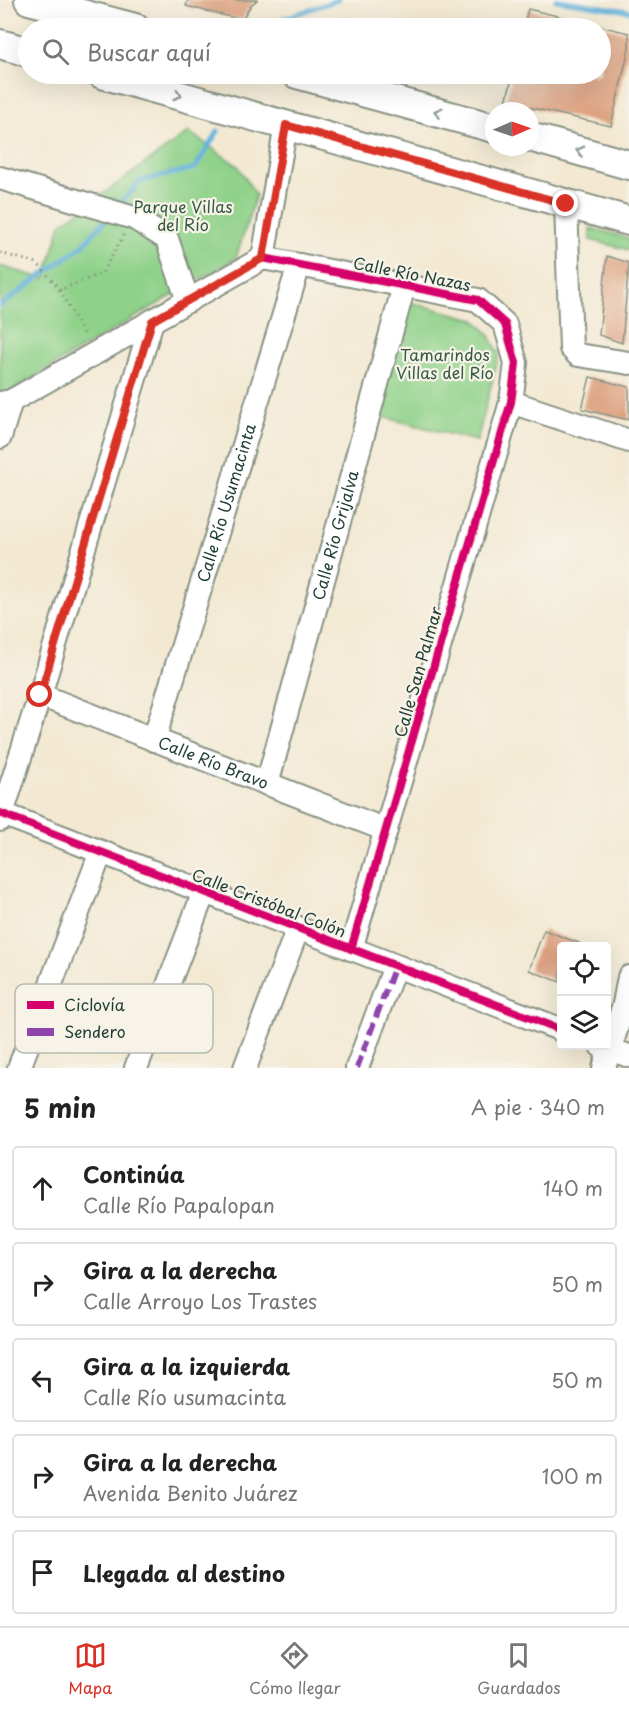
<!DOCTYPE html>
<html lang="es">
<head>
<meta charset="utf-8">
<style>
	body { margin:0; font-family:"Playpen Sans",sans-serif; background:#f2f2f2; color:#222 }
	.controls { position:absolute; right:18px; bottom:18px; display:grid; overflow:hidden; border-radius:6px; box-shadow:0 6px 24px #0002 }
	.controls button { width:54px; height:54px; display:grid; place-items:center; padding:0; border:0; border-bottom:2px solid #e0e0e0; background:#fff; color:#222; font:30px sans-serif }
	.compass { position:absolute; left:485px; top:102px; width:54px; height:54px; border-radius:50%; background:#fff; box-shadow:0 6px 24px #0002; rotate:88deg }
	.stop { position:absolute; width:18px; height:18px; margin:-14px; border:4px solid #d93025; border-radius:50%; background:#fff }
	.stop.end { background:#d93025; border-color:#fff; box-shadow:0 2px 6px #0008 }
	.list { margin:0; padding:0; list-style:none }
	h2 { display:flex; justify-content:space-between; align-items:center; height:78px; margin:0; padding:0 24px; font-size:26px }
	h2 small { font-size:20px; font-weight:400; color:#767676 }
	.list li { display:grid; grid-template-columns:39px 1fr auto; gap:18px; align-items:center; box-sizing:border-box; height:84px; margin:0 12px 12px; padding:0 12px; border:2px solid #e0e0e0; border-radius:6px }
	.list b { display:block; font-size:22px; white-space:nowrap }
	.list p { margin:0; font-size:20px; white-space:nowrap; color:#767676 }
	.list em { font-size:20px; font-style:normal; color:#767676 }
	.icon { flex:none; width:33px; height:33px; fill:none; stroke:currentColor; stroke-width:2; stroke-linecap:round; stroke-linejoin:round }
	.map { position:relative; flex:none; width:629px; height:1068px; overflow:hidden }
	.search { position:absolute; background:#fff; box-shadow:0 6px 24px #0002; left:18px; right:18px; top:18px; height:66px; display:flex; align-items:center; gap:15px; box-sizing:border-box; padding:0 21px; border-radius:33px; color:#767676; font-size:22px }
	.sheet { height:558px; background:#fff }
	nav { display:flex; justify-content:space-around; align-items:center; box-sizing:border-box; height:84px; border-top:2px solid #e0e0e0; background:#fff; font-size:16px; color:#767676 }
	nav a { display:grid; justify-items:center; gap:3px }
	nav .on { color:#d93025 }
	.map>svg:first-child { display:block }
</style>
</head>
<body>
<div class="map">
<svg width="629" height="1068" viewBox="0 0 629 1068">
	<rect width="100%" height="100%" fill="#f7f3e8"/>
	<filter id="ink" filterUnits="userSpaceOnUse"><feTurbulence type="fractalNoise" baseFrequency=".0167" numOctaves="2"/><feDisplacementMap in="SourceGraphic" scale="12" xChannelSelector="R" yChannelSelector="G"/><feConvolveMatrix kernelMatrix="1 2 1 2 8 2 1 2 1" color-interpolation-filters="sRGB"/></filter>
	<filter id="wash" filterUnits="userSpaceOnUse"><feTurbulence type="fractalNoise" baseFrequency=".008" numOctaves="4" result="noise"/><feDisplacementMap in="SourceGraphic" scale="24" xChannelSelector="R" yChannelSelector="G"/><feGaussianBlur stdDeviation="1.35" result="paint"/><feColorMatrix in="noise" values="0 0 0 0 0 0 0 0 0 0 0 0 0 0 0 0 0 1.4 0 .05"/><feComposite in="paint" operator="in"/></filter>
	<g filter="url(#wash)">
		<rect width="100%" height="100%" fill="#f3e9d3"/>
		<g fill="#8ed189" stroke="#56875e" stroke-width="1.5">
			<polygon points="189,132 238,166 256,195 236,258 0,397 0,266 45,279 61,224"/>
			<polygon points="590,228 629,238 629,250 590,240"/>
			<polygon points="409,302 474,319 489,334 499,354 477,441 379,416"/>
		</g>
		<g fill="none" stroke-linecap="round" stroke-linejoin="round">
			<g stroke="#61b1db" stroke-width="5">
				<polyline points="556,0 629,11"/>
				<polyline points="261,26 338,0"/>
				<polyline points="118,206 141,181 195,168 218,131"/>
				<polyline points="0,306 82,246 108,217"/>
			</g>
		</g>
		<g id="blocks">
			<g fill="#dda07f">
				<polygon points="188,0 257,0 251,5 242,20 186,6"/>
				<polygon points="528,9 629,33 629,48 611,126 506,102 513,74 600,74 600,28 523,28"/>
				<polygon points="607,256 629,263 622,343 599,335"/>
				<polygon points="590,377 629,387 629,420 582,409"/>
				<polygon points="544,930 579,943 578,946 562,946 560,982 529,970"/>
			</g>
		</g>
	</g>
	<g filter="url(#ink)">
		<use href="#blocks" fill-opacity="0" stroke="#899384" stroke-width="1.5"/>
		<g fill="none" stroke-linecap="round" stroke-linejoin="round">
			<defs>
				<g id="minor">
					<polyline points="0,178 134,218 167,239 188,301"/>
					<polyline points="566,204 571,348 578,355 629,363"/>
					<polyline points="263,258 478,300 505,324 516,363 511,402 351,949"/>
					<polyline points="263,258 286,125"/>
					<polyline points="511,402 629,441"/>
					<polyline points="0,403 11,401 263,258"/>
					<polyline points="0,437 11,401"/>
					<path id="s1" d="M 40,695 L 386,830"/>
					<path id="s2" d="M 154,740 L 299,265"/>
					<path id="s3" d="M 267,784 L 404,286"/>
					<polyline points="0,813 562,1030"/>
					<polyline points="0,820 40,695 152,321"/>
					<polyline points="601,1046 629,1056"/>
					<polyline points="19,1068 101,852"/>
					<polyline points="136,1068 204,892"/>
					<polyline points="245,1068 298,928"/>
					<polyline points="357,1068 395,966"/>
					<polyline points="604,1068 624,1004 629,977"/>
				</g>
				<g id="major">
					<polyline points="29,0 135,28"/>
					<polyline points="0,44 28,52"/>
					<polyline points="102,74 629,221"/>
					<polyline points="297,74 494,128"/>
					<polyline points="530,137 629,165"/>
				</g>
			</defs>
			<use href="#minor" stroke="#899384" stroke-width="26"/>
			<use href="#major" stroke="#899384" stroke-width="32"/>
			<g stroke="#899384" stroke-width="3" stroke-dasharray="1.5 4.5" stroke-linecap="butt">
				<polyline points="0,253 37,263 60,290 102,273 124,235"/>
				<polyline points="60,290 85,337"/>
			</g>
			<use href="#minor" stroke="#fff" stroke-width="22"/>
			<use href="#major" stroke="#fff" stroke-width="28"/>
			<polyline stroke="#8e44ad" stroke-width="6" stroke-dasharray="12 6" stroke-linecap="butt" points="357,1068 395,966"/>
			<defs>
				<g id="cycleway">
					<polyline points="263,258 478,300 505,324 516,363 511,402 351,949"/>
					<polyline points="0,813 562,1030"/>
				</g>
			</defs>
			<use href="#cycleway" stroke="#f7f3e8" stroke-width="11"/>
			<use href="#cycleway" stroke="#d6006c" stroke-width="8"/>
		</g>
		<defs><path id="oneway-chevron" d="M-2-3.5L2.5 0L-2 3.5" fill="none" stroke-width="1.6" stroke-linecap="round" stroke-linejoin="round" transform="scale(1.5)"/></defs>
		<g stroke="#8f9e9a">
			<use href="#oneway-chevron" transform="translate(178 95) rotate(16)"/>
			<use href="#oneway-chevron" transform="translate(438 112) rotate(-165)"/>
			<use href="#oneway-chevron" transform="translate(580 151) rotate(-165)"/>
		</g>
	</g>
	<g fill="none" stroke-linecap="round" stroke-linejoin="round" filter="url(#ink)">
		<polyline stroke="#d93025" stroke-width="8" points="40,695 152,321 263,258 286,125 566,204"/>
	</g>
	<g text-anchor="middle" stroke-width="4.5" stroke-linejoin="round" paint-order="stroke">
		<g font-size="16" fill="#355b45" stroke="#f7f3e8">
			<text x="183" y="213">Parque Villas<tspan x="183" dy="18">del Río</tspan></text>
			<text x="445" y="361">Tamarindos<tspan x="445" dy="18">Villas del Río</tspan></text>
		</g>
		<g font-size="16" fill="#1f3d34" stroke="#f7f3e8">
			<text transform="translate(412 274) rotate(11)" y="6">Calle Río Nazas</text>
			<text dy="6" stroke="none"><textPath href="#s2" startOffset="248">Calle Río Usumacinta</textPath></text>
			<text dy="6" stroke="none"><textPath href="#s3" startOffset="258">Calle Río Grijalva</textPath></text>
			<text transform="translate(418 672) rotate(-74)" y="6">Calle San Palmar</text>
			<text dy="6" stroke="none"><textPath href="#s1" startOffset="186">Calle Río Bravo</textPath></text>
			<text transform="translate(269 903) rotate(21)" y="6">Calle Cristóbal Colón</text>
		</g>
	</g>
	<rect x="15" y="984" width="198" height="69" rx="9" fill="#f7f3e8" stroke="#b6bcb2" stroke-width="1.5"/>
	<rect x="27" y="1001" width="27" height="8" fill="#d6006c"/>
	<rect x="27" y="1028" width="27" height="8" fill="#8e44ad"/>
	<g font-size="16" fill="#1f3d34">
		<text x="64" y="1011">Ciclovía</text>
		<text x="64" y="1038">Sendero</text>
	</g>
</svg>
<div class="controls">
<button><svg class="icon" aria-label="locate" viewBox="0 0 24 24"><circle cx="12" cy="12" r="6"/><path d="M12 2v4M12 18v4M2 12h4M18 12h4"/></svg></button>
<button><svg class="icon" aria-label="layers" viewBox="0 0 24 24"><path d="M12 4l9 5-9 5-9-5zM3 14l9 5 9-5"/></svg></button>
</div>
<svg class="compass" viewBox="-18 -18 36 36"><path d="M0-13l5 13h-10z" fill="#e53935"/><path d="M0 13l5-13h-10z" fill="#767676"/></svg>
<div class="stop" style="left:40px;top:695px"></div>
<div class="stop end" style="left:566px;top:204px"></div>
<div class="search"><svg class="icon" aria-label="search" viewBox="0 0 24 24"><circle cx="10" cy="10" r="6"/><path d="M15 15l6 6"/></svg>Buscar aquí</div>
</div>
<section class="sheet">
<h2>5 min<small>A pie · 340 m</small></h2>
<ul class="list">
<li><svg class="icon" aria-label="ahead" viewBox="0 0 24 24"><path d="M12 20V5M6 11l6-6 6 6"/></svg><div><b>Continúa</b><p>Calle Río Papalopan</p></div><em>140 m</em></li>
<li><svg class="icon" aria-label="right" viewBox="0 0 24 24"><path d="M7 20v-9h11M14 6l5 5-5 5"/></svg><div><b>Gira a la derecha</b><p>Calle Arroyo Los Trastes</p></div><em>50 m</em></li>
<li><svg class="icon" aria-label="left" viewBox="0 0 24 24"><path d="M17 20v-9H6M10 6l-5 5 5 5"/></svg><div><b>Gira a la izquierda</b><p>Calle Río usumacinta</p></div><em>50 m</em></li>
<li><svg class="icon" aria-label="right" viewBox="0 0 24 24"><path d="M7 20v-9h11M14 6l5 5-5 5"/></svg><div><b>Gira a la derecha</b><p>Avenida Benito Juárez</p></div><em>100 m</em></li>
<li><svg class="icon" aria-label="arrive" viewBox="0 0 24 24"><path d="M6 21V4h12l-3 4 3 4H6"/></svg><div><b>Llegada al destino</b></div></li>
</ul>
</section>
<nav>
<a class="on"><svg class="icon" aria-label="map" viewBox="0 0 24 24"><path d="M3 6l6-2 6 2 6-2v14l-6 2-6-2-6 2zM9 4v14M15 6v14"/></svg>Mapa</a>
<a><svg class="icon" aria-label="directions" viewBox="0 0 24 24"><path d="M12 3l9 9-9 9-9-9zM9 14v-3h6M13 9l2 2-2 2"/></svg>Cómo llegar</a>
<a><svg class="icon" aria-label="saved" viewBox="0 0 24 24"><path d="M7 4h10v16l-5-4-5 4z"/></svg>Guardados</a>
</nav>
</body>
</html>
